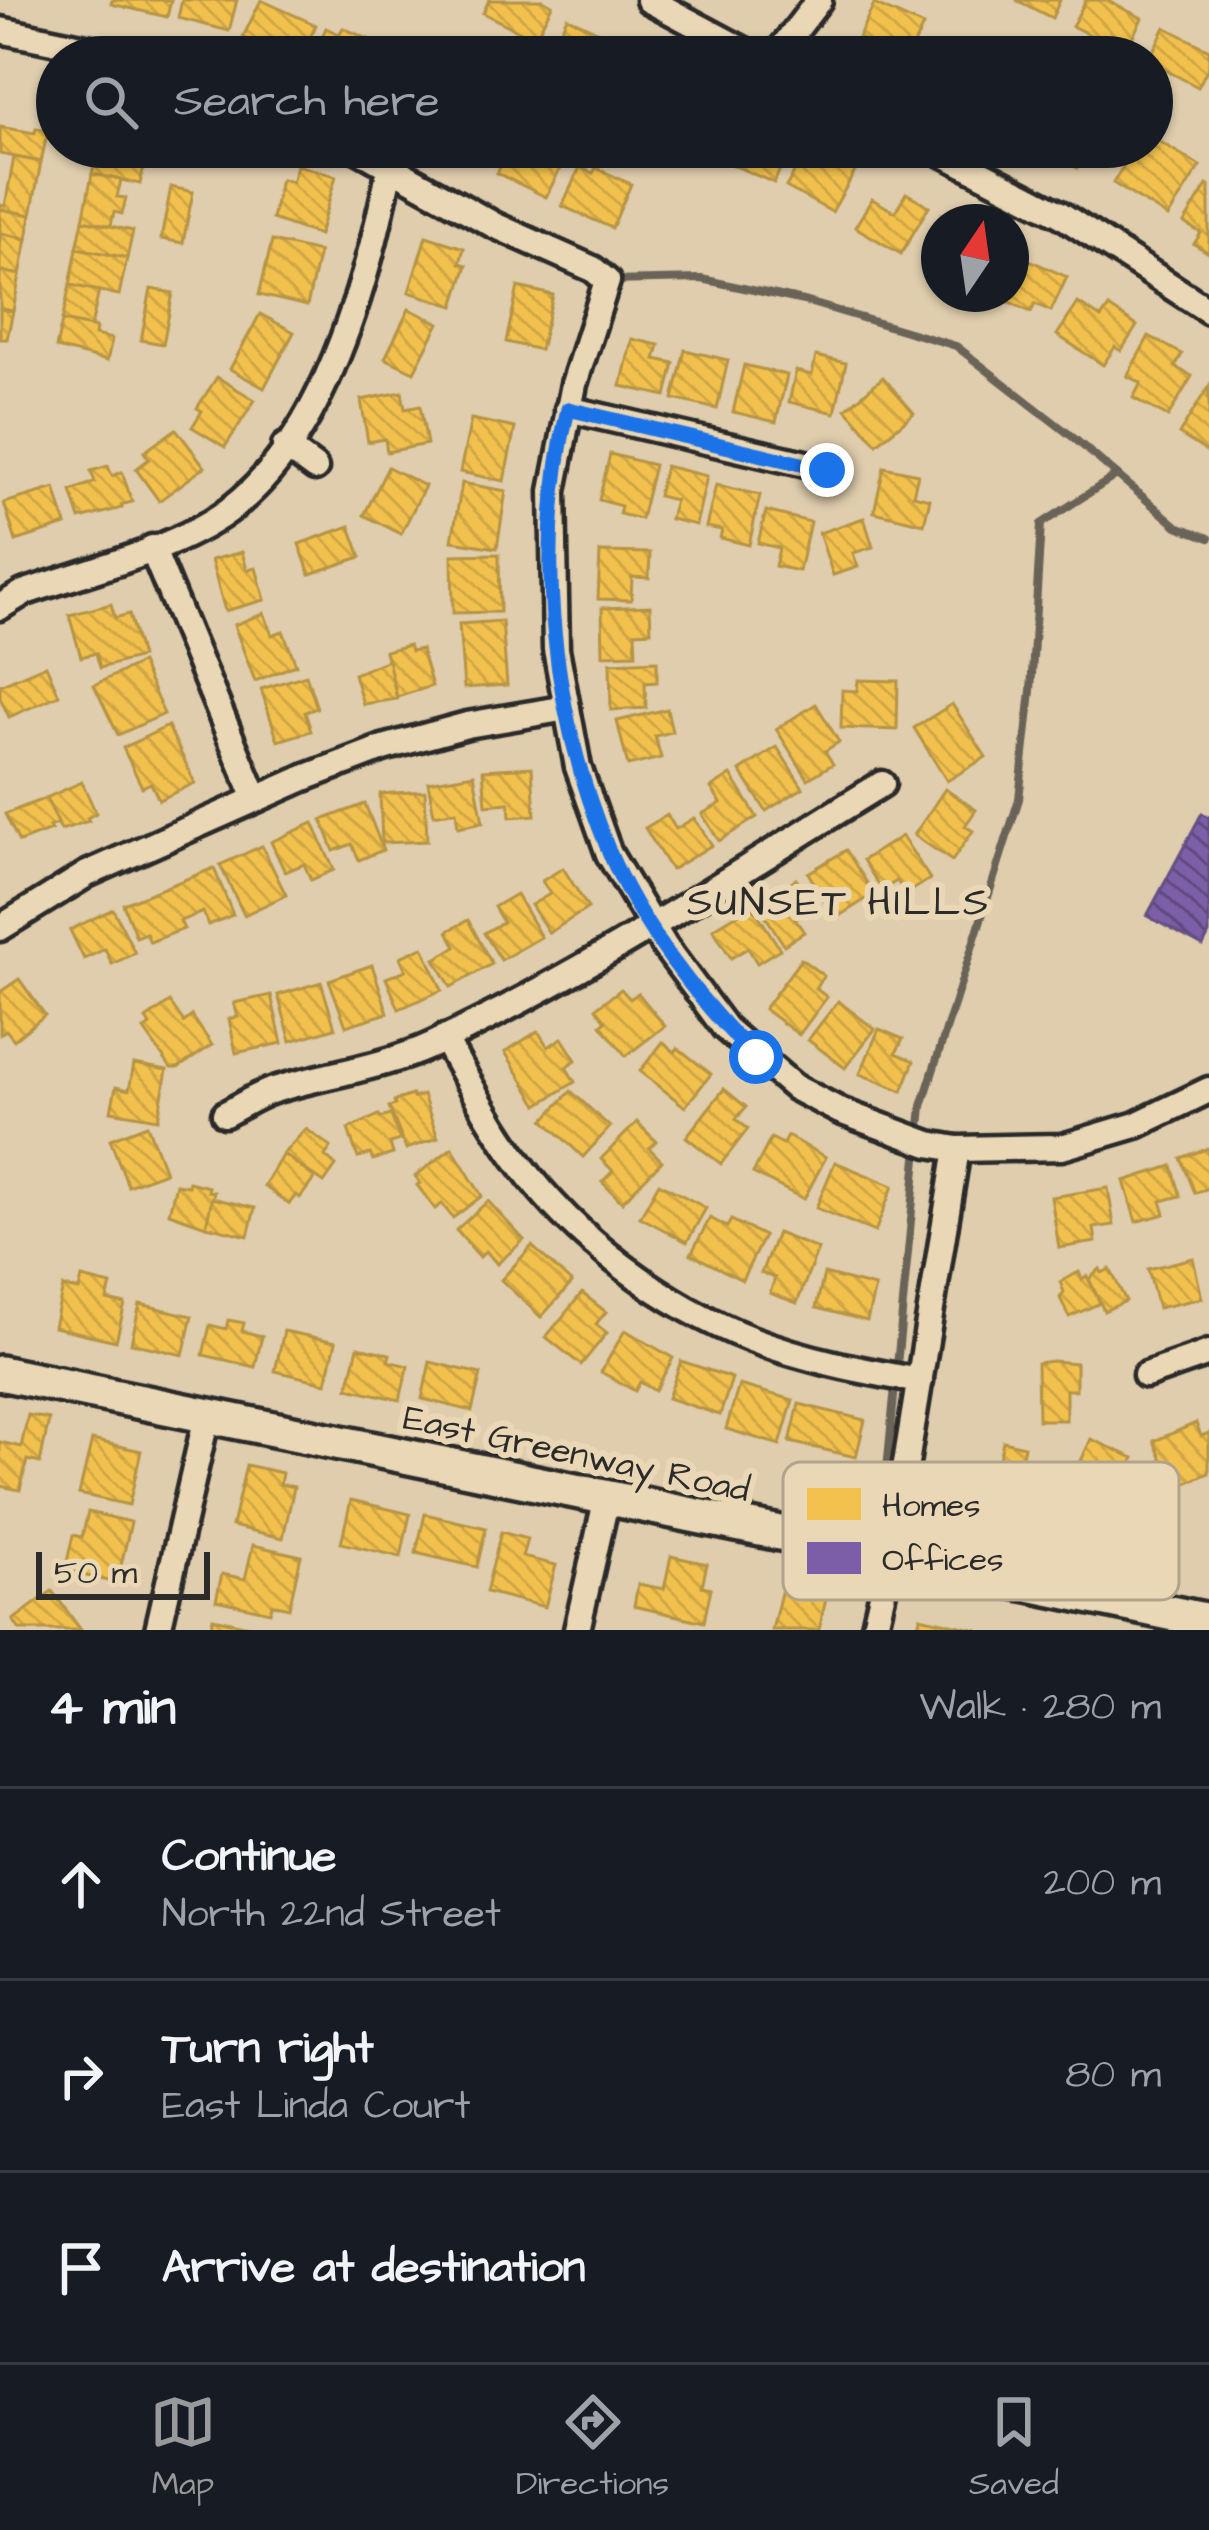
<!DOCTYPE html>
<html lang="en">
<head>
<meta charset="utf-8">
<style>
	body { margin:0; font-family:"Architects Daughter",sans-serif; background:#242831; color:#f1f3f6 }
	.compass { position:absolute; left:921px; top:204px; width:108px; height:108px; border-radius:50%; background:#171b24; box-shadow:0 3px 9px #0004; rotate:13deg }
	.scale { position:absolute; left:36px; bottom:30px; width:174px; box-sizing:border-box; padding-left:12px; border:6px solid #2b2b2b; border-top:0; font-size:33px; line-height:42px; white-space:nowrap; color:#2b2b2b; -webkit-text-stroke:9px #ead7b5; paint-order:stroke }
	.stop { position:absolute; width:36px; height:36px; margin:-27px; border:9px solid #1a73e8; border-radius:50%; background:#fff }
	.stop.end { background:#1a73e8; border-color:#fff; box-shadow:0 3px 12px #0008 }
	.list { margin:0; padding:0; list-style:none }
	h2 { display:flex; justify-content:space-between; align-items:center; height:156px; margin:0; padding:0 48px; font-size:51px }
	h2 small { font-size:39px; font-weight:400; color:#9ea1a6 }
	.list li { display:grid; grid-template-columns:78px 1fr auto; gap:36px; align-items:center; box-sizing:border-box; height:192px; padding:0 48px; border-top:3px solid #363941 }
	.list b { display:block; font-size:45px; white-space:nowrap }
	.list p { margin:0; font-size:39px; white-space:nowrap; color:#9ea1a6 }
	.list em { font-size:39px; font-style:normal; color:#9ea1a6 }
	.icon { flex:none; width:66px; height:66px; fill:none; stroke:currentColor; stroke-width:2; stroke-linecap:round; stroke-linejoin:round }
	.map { position:relative; flex:none; width:1209px; height:1630px; overflow:hidden }
	.search { position:absolute; background:#171b24; box-shadow:0 3px 9px #0004; left:36px; right:36px; top:36px; height:132px; display:flex; align-items:center; gap:30px; box-sizing:border-box; padding:0 42px; border-radius:66px; color:#9ea1a6; font-size:45px }
	.sheet { height:732px; background:#171b24 }
	nav { display:flex; justify-content:space-around; align-items:center; box-sizing:border-box; height:168px; border-top:3px solid #363941; background:#171b24; font-size:33px; color:#9ea1a6 }
	nav a { display:grid; justify-items:center; gap:6px }
	nav .on { color:#98999b }
	.map>svg:first-child { display:block }
</style>
</head>
<body>
<div class="map">
<svg width="1209" height="1630" viewBox="0 0 1209 1630">
	<defs>
		<pattern id="homes-back-hatch" width="6" height="6" patternUnits="userSpaceOnUse" patternTransform="scale(3)"><rect width="6" height="6" fill="#f2c14e"/><path d="M-1 5l2 2M0 0l6 6M5-1l2 2" fill="none" stroke="#d0a644"/></pattern>
		<pattern id="offices-back-hatch" width="6" height="6" patternUnits="userSpaceOnUse" patternTransform="scale(3)"><rect width="6" height="6" fill="#7b5ea7"/><path d="M-1 5l2 2M0 0l6 6M5-1l2 2" fill="none" stroke="#604a80"/></pattern>
	</defs>
	<rect width="100%" height="100%" fill="#dfcdad"/>
	<filter id="ink" filterUnits="userSpaceOnUse"><feTurbulence type="fractalNoise" baseFrequency=".00833" numOctaves="2"/><feDisplacementMap in="SourceGraphic" scale="24" xChannelSelector="R" yChannelSelector="G"/><feConvolveMatrix kernelMatrix="1 2 1 2 8 2 1 2 1" color-interpolation-filters="sRGB"/></filter>
	<g filter="url(#ink)">
		<g fill="url(#homes-back-hatch)" stroke="#b69444" stroke-width="3">
			<polygon points="112,0 171,0 167,17 111,4"/>
			<polygon points="182,0 237,0 229,31 178,18"/>
			<polygon points="261,0 316,25 301,57 285,57 243,37"/>
			<polygon points="489,0 543,0 552,5 535,39 483,13"/>
			<polygon points="1016,0 1060,0 1052,18"/>
			<polygon points="1086,0 1106,0 1142,18 1125,52 1072,26"/>
			<polygon points="874,4 923,26 908,57 877,57 881,48 858,38"/>
			<polygon points="567,17 618,41 610,57 548,57"/>
			<polygon points="1165,27 1209,50 1209,66 1198,87 1152,63 1150,57"/>
			<polygon points="326,28 339,34 343,28 384,46 380,57 313,57"/>
			<polygon points="0,127 35,133 36,128 48,130 41,162 0,154"/>
			<polygon points="1152,137 1200,166 1168,217 1113,183 1135,147 1152,147"/>
			<polygon points="98,147 147,154 140,184 92,174"/>
			<polygon points="510,147 551,147 567,155 546,197 497,173"/>
			<polygon points="735,147 785,147 789,149 774,183 728,163"/>
			<polygon points="1054,147 1117,147 1106,166 1085,155 1077,168 1050,153"/>
			<polygon points="829,153 857,168 832,212 786,187 804,155 822,165"/>
			<polygon points="14,157 41,162 31,215 0,209 0,205 5,206"/>
			<polygon points="297,165 336,176 319,235 272,219 281,179 292,182"/>
			<polygon points="580,167 593,173 596,168 631,184 612,228 562,206"/>
			<polygon points="92,174 121,180 117,197 126,198 122,214 114,212 111,226 83,220"/>
			<polygon points="1207,185 1209,186 1209,253 1194,244 1201,233 1184,223"/>
			<polygon points="171,187 193,192 183,243 161,239"/>
			<polygon points="906,193 929,206 901,254 855,227 872,199 895,212"/>
			<polygon points="0,209 31,215 27,239 0,233"/>
			<polygon points="942,214 959,222 939,222 939,263 923,256"/>
			<polygon points="83,220 133,231 127,258 77,248"/>
			<polygon points="0,233 27,239 20,275 0,271"/>
			<polygon points="426,236 464,248 460,263 467,265 454,306 409,292"/>
			<polygon points="272,241 319,252 307,306 259,295"/>
			<polygon points="77,248 127,258 119,295 70,285"/>
			<polygon points="1014,253 1067,277 1051,311 1035,304 1031,312 994,295 1011,294"/>
			<polygon points="0,271 20,275 13,311 0,309"/>
			<polygon points="70,285 99,291 91,327 62,321"/>
			<polygon points="518,287 553,295 540,350 506,342"/>
			<polygon points="151,289 173,293 163,344 141,340"/>
			<polygon points="1078,303 1101,318 1109,307 1137,326 1121,351 1115,347 1103,365 1057,335"/>
			<polygon points="0,309 13,311 7,339 0,339"/>
			<polygon points="409,309 439,323 414,372 385,358"/>
			<polygon points="260,314 294,332 264,388 230,369"/>
			<polygon points="62,321 96,328 95,335 112,339 107,361 56,348"/>
			<polygon points="1149,336 1182,354 1175,367 1192,376 1168,417 1133,398 1141,383 1127,376"/>
			<polygon points="632,339 659,345 655,359 674,363 666,396 621,386"/>
			<polygon points="685,350 728,360 717,409 673,399"/>
			<polygon points="816,356 846,363 835,413 789,402 796,371 812,375"/>
			<polygon points="744,365 787,375 776,422 733,412"/>
			<polygon points="217,377 255,400 225,447 192,427 202,411 197,408"/>
			<polygon points="883,377 914,413 877,444 846,409"/>
			<polygon points="1209,386 1209,453 1179,434"/>
			<polygon points="402,392 405,409 420,406 427,444 387,452 385,439 368,442 361,400"/>
			<polygon points="471,419 515,428 504,481 460,472"/>
			<polygon points="176,429 205,467 159,501 136,469 149,459 144,452"/>
			<polygon points="610,454 654,465 641,519 619,514 621,506 599,500"/>
			<polygon points="108,466 112,476 122,472 132,502 121,505 122,508 80,519 71,491 95,482 91,471"/>
			<polygon points="665,466 707,476 696,525 670,519 675,500 658,496"/>
			<polygon points="388,467 425,486 401,534 364,515"/>
			<polygon points="884,467 918,474 913,495 930,499 924,524 874,512"/>
			<polygon points="462,483 506,491 497,548 452,541"/>
			<polygon points="716,485 760,495 749,545 720,538 722,530 706,527"/>
			<polygon points="55,488 66,525 16,541 4,503"/>
			<polygon points="766,511 810,522 799,571 775,566 779,548 758,543"/>
			<polygon points="864,518 873,547 853,553 858,567 833,575 819,533"/>
			<polygon points="350,526 361,557 310,574 299,544"/>
			<polygon points="242,552 247,570 256,568 265,600 225,611 211,560"/>
			<polygon points="600,552 650,553 649,578 632,577 631,600 598,599"/>
			<polygon points="499,554 500,612 453,613 452,555"/>
			<polygon points="111,604 115,618 129,614 141,657 100,668 96,653 81,657 69,615"/>
			<polygon points="650,606 651,631 635,632 636,654 603,655 602,608"/>
			<polygon points="264,613 272,635 283,631 296,665 255,681 234,625"/>
			<polygon points="502,621 507,685 464,688 459,624"/>
			<polygon points="409,645 411,651 421,649 432,686 397,697 385,651"/>
			<polygon points="388,660 397,699 363,704 354,674"/>
			<polygon points="657,661 657,682 645,683 646,708 611,710 610,663"/>
			<polygon points="141,663 164,714 118,735 94,685"/>
			<polygon points="46,665 59,695 9,717 0,698 0,685"/>
			<polygon points="306,675 317,708 305,712 311,731 278,741 261,689"/>
			<polygon points="858,680 898,681 897,730 841,728 842,690 857,691"/>
			<polygon points="816,704 839,742 825,751 833,764 808,779 776,729"/>
			<polygon points="952,704 986,757 947,781 914,728"/>
			<polygon points="667,709 672,732 655,736 661,758 628,766 617,721"/>
			<polygon points="168,726 195,783 159,800 151,783 142,787 123,748"/>
			<polygon points="777,747 803,788 766,811 740,771"/>
			<polygon points="532,767 535,815 510,817 509,803 486,805 483,770"/>
			<polygon points="474,774 483,822 458,827 456,811 434,815 428,782"/>
			<polygon points="731,775 757,817 719,841 702,814 721,803 711,788"/>
			<polygon points="82,782 96,813 87,818 89,821 61,830 46,798"/>
			<polygon points="945,789 976,810 965,826 973,831 952,861 914,835"/>
			<polygon points="425,791 427,841 382,843 380,794"/>
			<polygon points="46,798 58,823 49,827 51,830 19,842 5,814"/>
			<polygon points="365,804 383,850 359,860 352,844 334,851 322,820"/>
			<polygon points="667,815 676,829 694,818 712,845 671,870 645,828"/>
			<polygon points="313,823 334,870 311,880 304,864 285,872 271,842"/>
			<polygon points="902,836 930,879 906,894 897,881 882,890 863,860"/>
			<polygon points="262,846 286,895 244,915 220,865"/>
			<polygon points="846,850 874,894 836,918 808,873"/>
			<polygon points="214,868 233,915 208,925 203,912 180,921 184,929 150,942 146,933 136,937 123,904"/>
			<polygon points="563,868 588,908 549,933 531,905 550,894 542,881"/>
			<polygon points="796,879 814,907 795,919 804,932 784,945 757,903"/>
			<polygon points="516,894 541,937 501,960 484,933 503,922 494,907"/>
			<polygon points="752,905 780,949 757,963 748,948 731,958 713,929"/>
			<polygon points="113,909 135,953 112,964 105,949 84,959 70,930"/>
			<polygon points="468,920 492,964 451,987 435,959 456,947 448,931"/>
			<polygon points="423,947 442,990 399,1009 386,978 406,970 400,957"/>
			<polygon points="801,959 824,976 815,988 827,997 799,1035 764,1009"/>
			<polygon points="372,965 388,1013 346,1026 329,980"/>
			<polygon points="19,979 45,1015 14,1040 6,1030 0,1034 0,992"/>
			<polygon points="321,982 335,1028 291,1041 278,995"/>
			<polygon points="621,989 630,999 638,993 665,1026 626,1056 601,1025 606,1021 596,1008"/>
			<polygon points="271,995 282,1043 236,1053 229,1019 238,1017 234,1003"/>
			<polygon points="838,1001 875,1029 845,1068 808,1040"/>
			<polygon points="170,1002 184,1022 192,1016 212,1045 178,1068 171,1068 144,1030 150,1025 146,1019"/>
			<polygon points="879,1029 903,1039 896,1053 914,1061 902,1091 860,1074"/>
			<polygon points="538,1031 548,1047 562,1038 576,1060 566,1067 575,1082 538,1105 505,1052"/>
			<polygon points="663,1042 675,1052 678,1048 711,1074 685,1107 640,1071"/>
			<polygon points="134,1064 167,1070 158,1119 111,1111 116,1087 129,1090"/>
			<polygon points="724,1089 746,1107 736,1119 748,1129 721,1164 686,1137"/>
			<polygon points="571,1091 610,1127 583,1157 544,1120"/>
			<polygon points="412,1095 413,1098 423,1095 438,1138 406,1149 389,1107 395,1105 394,1101"/>
			<polygon points="379,1115 380,1118 391,1115 400,1140 390,1143 393,1154 373,1160 370,1154 358,1158 348,1129"/>
			<polygon points="637,1122 656,1141 649,1148 662,1161 622,1202 602,1182 613,1171 601,1159"/>
			<polygon points="147,1125 165,1172 128,1186 110,1139"/>
			<polygon points="306,1129 331,1147 325,1156 336,1166 324,1183 283,1154"/>
			<polygon points="787,1136 826,1157 804,1199 753,1173 771,1138 783,1144"/>
			<polygon points="452,1148 482,1196 453,1218 442,1204 435,1209 417,1185 420,1183 415,1176"/>
			<polygon points="1209,1148 1209,1188 1195,1193 1181,1158"/>
			<polygon points="283,1154 315,1178 300,1198 296,1195 289,1204 264,1186"/>
			<polygon points="835,1162 893,1186 875,1232 816,1208"/>
			<polygon points="1172,1166 1181,1196 1161,1201 1165,1214 1136,1222 1124,1181"/>
			<polygon points="189,1182 209,1187 208,1191 214,1192 206,1226 169,1213 176,1184 188,1186"/>
			<polygon points="659,1183 706,1208 687,1242 640,1217"/>
			<polygon points="1108,1188 1114,1225 1094,1228 1096,1242 1059,1248 1051,1197"/>
			<polygon points="212,1198 255,1208 248,1236 206,1226"/>
			<polygon points="488,1201 524,1240 497,1264 486,1251 480,1257 456,1230"/>
			<polygon points="710,1218 727,1227 731,1220 764,1236 742,1280 691,1254"/>
			<polygon points="777,1233 818,1249 797,1303 770,1293 775,1278 761,1273"/>
			<polygon points="532,1246 572,1283 541,1317 501,1280"/>
			<polygon points="1193,1258 1202,1298 1158,1308 1148,1269"/>
			<polygon points="1100,1269 1102,1273 1110,1269 1126,1301 1104,1311 1089,1279"/>
			<polygon points="1079,1272 1082,1279 1087,1276 1100,1303 1069,1317 1060,1298 1064,1292 1060,1282"/>
			<polygon points="824,1274 875,1287 867,1321 816,1308"/>
			<polygon points="82,1278 111,1285 107,1300 125,1304 116,1341 54,1327 63,1287 79,1290"/>
			<polygon points="582,1293 606,1312 596,1324 607,1333 581,1365 546,1337"/>
			<polygon points="140,1304 192,1316 183,1355 131,1343"/>
			<polygon points="228,1320 244,1323 242,1331 262,1336 255,1367 203,1355 210,1325 226,1329"/>
			<polygon points="625,1330 673,1358 655,1391 640,1382 635,1391 601,1372"/>
			<polygon points="284,1331 336,1342 326,1383 275,1371"/>
			<polygon points="358,1347 390,1354 388,1361 408,1366 400,1400 348,1388"/>
			<polygon points="681,1361 732,1378 720,1415 668,1398"/>
			<polygon points="1052,1361 1076,1363 1076,1390 1066,1390 1066,1420 1038,1420 1037,1363"/>
			<polygon points="430,1362 481,1374 472,1411 422,1399"/>
			<polygon points="739,1385 793,1400 780,1445 726,1429"/>
			<polygon points="799,1404 865,1420 856,1457 790,1442"/>
			<polygon points="28,1415 49,1419 40,1463 27,1460 20,1490 0,1486 0,1442 21,1447"/>
			<polygon points="1196,1423 1201,1436 1209,1433 1209,1473 1174,1488 1154,1441"/>
			<polygon points="1091,1439 1134,1458 1126,1477 1152,1489 1141,1514 1132,1510 1136,1502 1097,1485 1093,1495 1070,1485"/>
			<polygon points="92,1440 141,1451 129,1505 79,1494"/>
			<polygon points="1003,1441 1024,1446 1019,1469 998,1464"/>
			<polygon points="246,1465 282,1473 280,1484 294,1487 283,1538 232,1526"/>
			<polygon points="351,1500 410,1514 401,1557 341,1543"/>
			<polygon points="88,1512 131,1522 117,1583 65,1571 73,1535 82,1537"/>
			<polygon points="425,1514 486,1528 477,1567 416,1553"/>
			<polygon points="501,1532 527,1539 522,1557 556,1565 545,1607 486,1592"/>
			<polygon points="253,1545 301,1556 289,1608 272,1604 270,1612 216,1600 222,1574 245,1579"/>
			<polygon points="671,1556 707,1564 702,1586 711,1588 704,1622 634,1606 638,1584 664,1589"/>
			<polygon points="785,1576 829,1586 819,1630 772,1630"/>
			<polygon points="52,1591 81,1630 20,1630 13,1620"/>
			<polygon points="920,1617 978,1630 917,1630"/>
			<polygon points="213,1618 266,1630 210,1630"/>
		</g>
		<polygon fill="url(#offices-back-hatch)" stroke="#634f82" stroke-width="3" points="1202,813 1209,817 1209,934 1203,946 1147,916"/>
		<g fill="none" stroke-linecap="round" stroke-linejoin="round">
			<g stroke="#6b6459" stroke-width="8">
				<polyline points="609,281 702,279 808,302 956,346 1069,434 1177,526 1209,538"/>
				<polyline points="880,1542 922,1106 1019,799 1031,691 1041,524 1117,475"/>
			</g>
			<defs>
				<g id="street">
					<polyline points="649,0 756,57"/>
					<polyline points="0,30 129,57"/>
					<polyline points="775,57 819,0"/>
					<polyline points="354,147 494,225 593,269 607,281 574,384 553,491 556,649 578,767 609,854 665,947 725,1028 794,1087 840,1111 929,1144 957,1149 1062,1147 1136,1125 1209,1090"/>
					<polyline points="931,147 1060,214 1209,311"/>
					<polyline points="568,409 827,469"/>
					<polyline points="285,446 315,468"/>
					<polyline points="152,548 256,799"/>
					<path d="M 0,607 L 23,593 C 86,571 173,551 228,511 C 325,439 368,280 390,167"/>
					<polyline points="0,928 87,874 304,778 383,748 467,725 567,708"/>
					<path d="M 444,1038 C 468,1081 491,1125 520,1164 C 575,1239 664,1305 751,1339 C 806,1360 863,1371 920,1381"/>
					<path d="M 225,1114 C 241,1106 257,1095 274,1090 C 326,1074 382,1068 432,1045 C 589,972 735,874 882,784"/>
					<polyline points="1146,1375 1209,1353"/>
					<polyline points="158,1630 207,1416"/>
					<polyline points="577,1630 607,1497"/>
					<polyline points="874,1630 891,1556 957,1149"/>
				</g>
				<polyline id="secondary" points="0,1373 1209,1621"/>
			</defs>
			<use href="#street" stroke="#2b2b2b" stroke-width="33"/>
			<use href="#secondary" stroke="#2b2b2b" stroke-width="42"/>
			<use href="#street" stroke="#ead7b5" stroke-width="24"/>
			<use href="#secondary" stroke="#ead7b5" stroke-width="33"/>
		</g>
	</g>
	<g fill="none" stroke-linecap="round" stroke-linejoin="round" filter="url(#ink)">
		<path stroke="#1a73e8" stroke-width="15" d="M 756,1057 C 700,1003 637,921 608,849 C 552,713 534,553 568,409 L 827,470"/>
	</g>
	<g text-anchor="middle" stroke-width="12" stroke-linejoin="round" paint-order="stroke">
		<g font-size="36" fill="#2b2b2b" stroke="#ead7b5">
			<text transform="translate(577 1452) rotate(12)" y="13">East Greenway Road</text>
		</g>
		<g font-size="39" letter-spacing="3" fill="#2b2b2b" stroke="#ead7b5">
			<text x="839" y="915">SUNSET HILLS</text>
		</g>
	</g>
	<rect x="783" y="1462" width="396" height="138" rx="18" fill="#ead7b5" stroke="#b1a38c" stroke-width="3"/>
	<rect x="807" y="1488" width="54" height="32" fill="#f2c14e"/>
	<rect x="807" y="1542" width="54" height="32" fill="#7b5ea7"/>
	<g font-size="33" fill="#2b2b2b">
		<text x="882" y="1516">Homes</text>
		<text x="882" y="1570">Offices</text>
	</g>
</svg>
<svg class="compass" viewBox="-18 -18 36 36"><path d="M0-13l5 13h-10z" fill="#e53935"/><path d="M0 13l5-13h-10z" fill="#9ea1a6"/></svg>
<div class="scale">50 m</div>
<div class="stop" style="left:756px;top:1057px"></div>
<div class="stop end" style="left:827px;top:470px"></div>
<div class="search"><svg class="icon" aria-label="search" viewBox="0 0 24 24"><circle cx="10" cy="10" r="6"/><path d="M15 15l6 6"/></svg>Search here</div>
</div>
<section class="sheet">
<h2>4 min<small>Walk · 280 m</small></h2>
<ul class="list">
<li><svg class="icon" aria-label="ahead" viewBox="0 0 24 24"><path d="M12 20V5M6 11l6-6 6 6"/></svg><div><b>Continue</b><p>North 22nd Street</p></div><em>200 m</em></li>
<li><svg class="icon" aria-label="right" viewBox="0 0 24 24"><path d="M7 20v-9h11M14 6l5 5-5 5"/></svg><div><b>Turn right</b><p>East Linda Court</p></div><em>80 m</em></li>
<li><svg class="icon" aria-label="arrive" viewBox="0 0 24 24"><path d="M6 21V4h12l-3 4 3 4H6"/></svg><div><b>Arrive at destination</b></div></li>
</ul>
</section>
<nav>
<a class="on"><svg class="icon" aria-label="map" viewBox="0 0 24 24"><path d="M3 6l6-2 6 2 6-2v14l-6 2-6-2-6 2zM9 4v14M15 6v14"/></svg>Map</a>
<a><svg class="icon" aria-label="directions" viewBox="0 0 24 24"><path d="M12 3l9 9-9 9-9-9zM9 14v-3h6M13 9l2 2-2 2"/></svg>Directions</a>
<a><svg class="icon" aria-label="saved" viewBox="0 0 24 24"><path d="M7 4h10v16l-5-4-5 4z"/></svg>Saved</a>
</nav>
</body>
</html>
